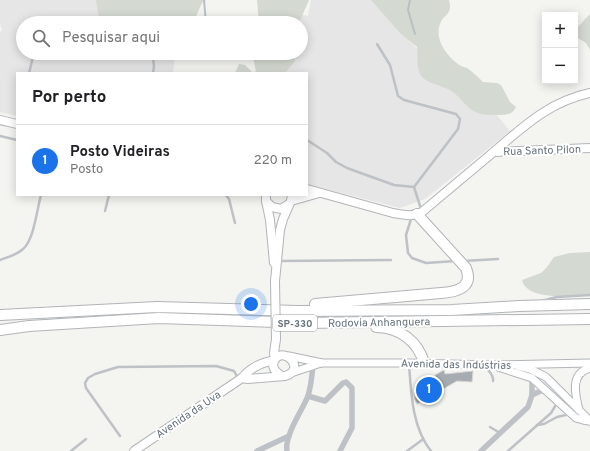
<!DOCTYPE html>
<html lang="pt">
<head>
<meta charset="utf-8">
<style>
	body { margin:0; font-family:Overpass,sans-serif; background:#f2f2f2; color:#202124 }
	.controls { position:absolute; right:12px; top:12px; display:grid; overflow:hidden; border-radius:0px; box-shadow:0 2px 10px #0003 }
	.controls button { width:36px; height:36px; display:grid; place-items:center; padding:0; border:0; border-bottom:1px solid #e0e0e0; background:#fff; color:#202124; font:20px sans-serif }
	.you { position:absolute; left:251px; top:304px; width:14px; height:14px; margin:-10px; border:3px solid #fff; border-radius:50%; background:#1a73e8; box-shadow:0 0 0 6px #1a73e833 }
	.badge { display:grid; place-items:center; width:26px; height:26px; border-radius:50%; background:#1a73e8; color:#fff; font-size:13px; font-weight:700 }
	.pin { position:absolute; translate:-50% -50%; border:2px solid #fff; box-shadow:0 1px 4px #0006 }
	.list { margin:0; padding:0; list-style:none }
	h2 { display:flex; justify-content:space-between; align-items:center; height:52px; margin:0; padding:0 16px; font-size:17px }
	h2 small { font-size:13px; font-weight:400; color:#757577 }
	.list li { display:grid; grid-template-columns:26px 1fr auto; gap:12px; align-items:center; box-sizing:border-box; height:72px; padding:0 16px; border-top:1px solid #e0e0e0 }
	.list b { display:block; font-size:15px; white-space:nowrap }
	.list p { margin:0; font-size:13px; white-space:nowrap; color:#757577 }
	.list em { font-size:13px; font-style:normal; color:#757577 }
	.icon { flex:none; width:22px; height:22px; fill:none; stroke:currentColor; stroke-width:2; stroke-linecap:round; stroke-linejoin:round }
	.map { position:relative; flex:none; width:590px; height:451px; overflow:hidden }
	.search { position:absolute; background:#fff; box-shadow:0 2px 10px #0003; left:16px; top:16px; width:292px; height:44px; display:flex; align-items:center; gap:10px; box-sizing:border-box; padding:0 14px; border-radius:22px; color:#757577; font-size:15px }
	.panel { position:absolute; background:#fff; box-shadow:0 2px 10px #0003; left:16px; top:72px; width:292px; height:124px; border-radius:0px }
	.map>svg:first-child { display:block }
</style>
</head>
<body>
<div class="map">
<svg width="590" height="451" viewBox="0 0 590 451">
	<rect width="100%" height="100%" fill="#f4f4f1"/>
	<g fill="#e5e6e5">
		<polygon points="0,0 101,0 103,23 23,23 23,53 175,53 173,73 17,73 17,116 0,112 0,32 2,30 0,23"/>
		<polygon points="311,0 372,0 427,60 484,100 510,131 425,199 400,208 307,184 307,73 285,73 290,53 301,53 301,23 297,23 299,14 308,16"/>
	</g>
	<g fill="#d4d9d1">
		<polygon points="96,0 206,0 202,3 193,23 100,23"/>
		<polygon points="257,0 309,0 299,23 259,23"/>
		<path d="M 371,0 L 449,0 C 453,16 444,13 440,24 C 434,39 447,56 458,64 C 460,66 464,67 467,68 C 473,72 478,77 483,82 L 497,83 L 501,85 L 510,102 L 516,107 C 512,115 508,114 501,115 C 484,115 476,116 464,103 C 460,98 456,94 450,90 C 443,86 427,83 422,77 C 416,70 418,55 417,47 L 400,33 Z"/>
		<polygon points="590,14 590,50 586,43 578,38 576,29"/>
		<polygon points="252,53 295,53 295,61 285,73 235,73 239,64 245,65 253,73 256,71"/>
		<path d="M 590,252 L 590,296 C 574,296 526,301 522,280 L 541,273 L 547,267 L 554,257 L 570,253 Z"/>
	</g>
	<g fill="none" stroke-linecap="round" stroke-linejoin="round">
		<g stroke="#b7c0c4" stroke-width="2">
			<polyline points="204,0 206,23"/>
			<polyline points="410,0 408,10 415,34"/>
			<polyline points="218,53 222,59"/>
		</g>
	</g>
	<polygon fill="#a6acb1" stroke="#d6d6d4" points="444,370 445,374 473,371 472,382 457,381 417,404 415,400 414,392 435,379 435,375"/>
	<g fill="none" stroke-linecap="round" stroke-linejoin="round">
		<defs>
			<g id="secondary">
				<polyline points="289,356 322,363 409,363 492,365 590,363"/>
				<polyline points="518,366 530,369 546,377 590,421"/>
				<polyline points="498,367 532,378 576,418 583,420 589,421"/>
				<polyline points="291,373 321,363"/>
				<path d="M 579,410 C 575,394 570,373 590,368"/>
			</g>
			<g id="primary">
				<polyline points="0,120 17,124"/>
				<polyline points="494,152 590,148"/>
				<path d="M 307,189 L 393,213 C 404,215 412,217 422,212 C 445,193 467,174 490,155 C 522,128 548,102 590,93"/>
				<polyline points="266,195 266,201 272,207 281,209 289,204"/>
				<polyline points="266,201 270,220 274,263"/>
				<polyline points="291,201 319,193"/>
				<polyline points="275,281 280,230 283,219 291,201 292,195"/>
				<polyline points="275,359 274,353 276,339"/>
				<path d="M 242,378 L 248,379 L 285,376 C 308,369 282,344 274,361 C 271,367 276,373 282,376"/>
				<path d="M 134,451 L 242,378 C 249,369 263,361 274,361"/>
			</g>
			<g id="motorway">
				<path d="M 315,304 L 441,293 C 456,292 474,288 466,268 L 417,214"/>
				<polyline points="0,315 157,307 298,311 452,310 519,306 590,304"/>
				<path d="M 376,327 C 399,327 418,341 424,363"/>
				<polyline points="0,330 29,326 159,318 305,323 590,319"/>
			</g>
		</defs>
		<use href="#secondary" stroke="#b1b5b9" stroke-width="9"/>
		<use href="#primary" stroke="#b2b5b9" stroke-width="10"/>
		<use href="#motorway" stroke="#b1b4b7" stroke-width="12"/>
		<g stroke="#bec1c5" stroke-width="2.5">
			<polyline points="377,44 390,65 398,96 404,100 456,114 460,119 458,129 414,187"/>
			<polyline points="145,53 153,58 154,66 153,73"/>
			<polyline points="29,73 34,53"/>
			<polyline points="0,136 17,140"/>
			<polyline points="307,140 327,153 336,162 347,168 394,185 414,187 421,209"/>
			<polyline points="226,195 229,199 235,223"/>
			<polyline points="105,211 109,195"/>
			<polyline points="412,216 406,235 408,253 412,258 426,263 456,261"/>
			<path d="M 0,260 C 8,257 17,255 23,249 C 34,240 37,209 41,195"/>
			<polyline points="279,261 391,260"/>
			<polyline points="463,261 498,259"/>
			<polyline points="541,301 557,297 590,295"/>
			<path d="M 409,364 C 411,392 412,428 431,451"/>
			<path d="M 486,367 C 489,372 494,375 493,381"/>
			<polyline points="537,425 544,424 557,417 570,414"/>
			<polyline points="490,427 500,433"/>
			<polyline points="120,436 86,388 85,383 88,378 95,374 118,367 216,366 234,371 238,378"/>
			<polyline points="71,451 86,439"/>
			<polyline points="407,451 422,440"/>
			<polyline points="508,451 551,413 557,403"/>
		</g>
		<g stroke="#bec1c5" stroke-width="5.5">
			<polyline points="532,395 545,389"/>
			<polyline points="308,396 325,401 343,383 346,382 352,388 352,428 340,451"/>
			<polyline points="257,451 289,436"/>
			<path d="M 287,451 C 284,436 302,411 308,396 C 311,386 312,376 313,366"/>
			<polyline points="481,451 528,407 532,395 532,378"/>
		</g>
		<use href="#secondary" stroke="#fff" stroke-width="7"/>
		<use href="#primary" stroke="#fff" stroke-width="8"/>
		<use href="#motorway" stroke="#fff" stroke-width="10"/>
		<defs>
			<polyline id="primary-bridge" points="275,281 276,339"/>
		</defs>
		<use href="#primary-bridge" stroke="#b2b5b9" stroke-width="10" stroke-linecap="butt"/>
		<use href="#primary-bridge" stroke="#fff" stroke-width="8"/>
	</g>
	<g text-anchor="middle" stroke-width="4" stroke-linejoin="round" paint-order="stroke">
		<rect fill="#fff" stroke="#959da5" stroke-width="1" x="273" y="315" width="44" height="16" rx="3"/>
		<g font-size="10" font-weight="bold" fill="#67737f">
			<text x="295" y="327">SP-330</text>
		</g>
		<g font-size="11" fill="#67737f" stroke="#fff">
			<text transform="translate(542 150) rotate(-2)" y="4">Rua Santo Pilon</text>
			<text transform="translate(379 322) rotate(-1)" y="4">Rodovia Anhanguera</text>
			<text transform="translate(456 364) rotate(1)" y="4">Avenida das Indústrias</text>
			<text transform="translate(188 414) rotate(-34)" y="4">Avenida da Uva</text>
		</g>
	</g>
</svg>
<div class="controls">
<button>+</button>
<button>−</button>
</div>
<div class="you"></div>
<div class="pin badge" style="left:429px;top:390px">1</div>
<div class="search"><svg class="icon" aria-label="search" viewBox="0 0 24 24"><circle cx="10" cy="10" r="6"/><path d="M15 15l6 6"/></svg>Pesquisar aqui</div>
<section class="panel">
<h2>Por perto<small></small></h2>
<ul class="list">
<li><span class="badge">1</span><div><b>Posto Videiras</b><p>Posto</p></div><em>220 m</em></li>
</ul>
</section>
</div>
</body>
</html>
